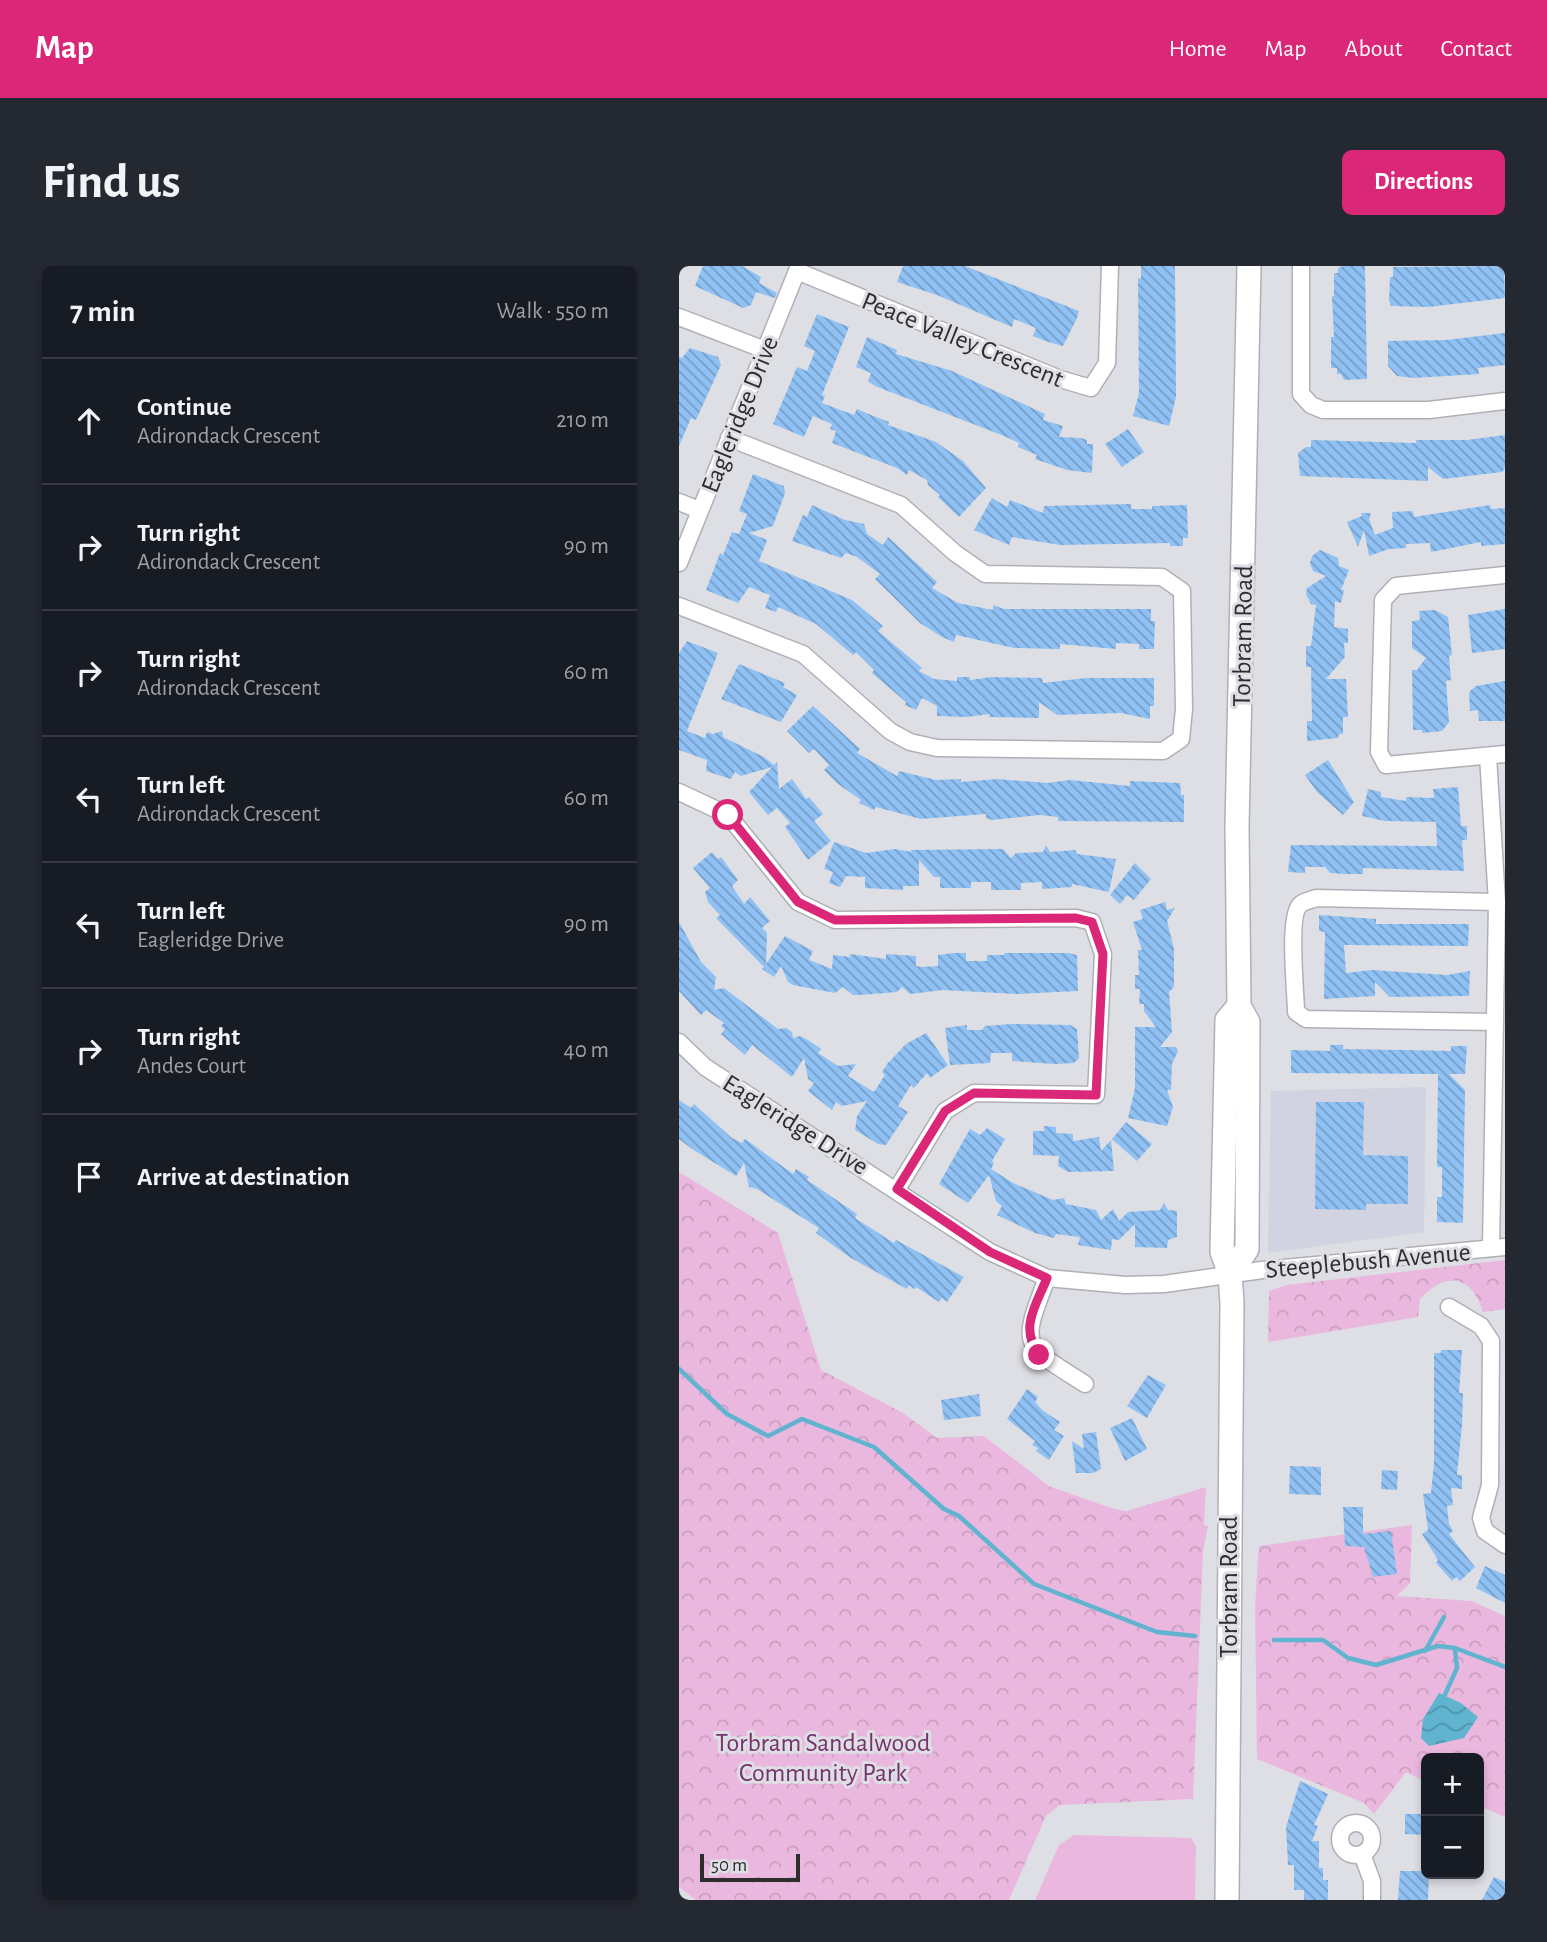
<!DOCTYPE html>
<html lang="en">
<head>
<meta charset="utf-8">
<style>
	body { margin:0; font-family:"Alegreya Sans",sans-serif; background:#242831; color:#f1f3f6 }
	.controls { position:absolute; right:21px; bottom:21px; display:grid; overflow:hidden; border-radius:10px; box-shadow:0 4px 10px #0003 }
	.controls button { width:63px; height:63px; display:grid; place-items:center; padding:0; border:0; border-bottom:2px solid #363941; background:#171b24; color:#f1f3f6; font:35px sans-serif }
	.scale { position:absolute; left:21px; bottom:18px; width:100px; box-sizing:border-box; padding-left:7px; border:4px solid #2d2d2f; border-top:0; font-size:19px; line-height:24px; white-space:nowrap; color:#2d2d2f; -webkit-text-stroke:5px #dedfe5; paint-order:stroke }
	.stop { position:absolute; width:21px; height:21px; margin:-16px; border:5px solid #db2777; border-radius:50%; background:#fff }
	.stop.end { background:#db2777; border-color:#fff; box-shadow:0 2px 7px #0008 }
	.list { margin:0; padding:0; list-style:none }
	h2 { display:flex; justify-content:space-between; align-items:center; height:91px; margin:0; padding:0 28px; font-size:30px }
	h2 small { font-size:23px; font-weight:400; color:#9ea1a6 }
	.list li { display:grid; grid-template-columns:46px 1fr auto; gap:21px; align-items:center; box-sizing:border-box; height:126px; padding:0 28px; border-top:2px solid #363941 }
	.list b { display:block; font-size:26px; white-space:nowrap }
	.list p { margin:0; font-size:23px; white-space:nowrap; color:#9ea1a6 }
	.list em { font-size:23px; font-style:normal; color:#9ea1a6 }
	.icon { flex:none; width:38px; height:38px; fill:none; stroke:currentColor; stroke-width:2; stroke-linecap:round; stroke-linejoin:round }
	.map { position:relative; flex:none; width:826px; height:1634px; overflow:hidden; border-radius:10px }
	header { display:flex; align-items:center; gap:42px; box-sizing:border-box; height:98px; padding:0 35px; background:#db2777; color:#fff }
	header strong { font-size:33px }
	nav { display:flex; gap:38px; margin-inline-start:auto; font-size:24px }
	.intro { display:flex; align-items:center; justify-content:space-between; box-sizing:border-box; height:168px; padding:0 42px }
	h1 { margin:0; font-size:49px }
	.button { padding:18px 32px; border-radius:10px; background:#db2777; color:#fff; font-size:24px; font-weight:700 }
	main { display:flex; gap:42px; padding:0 42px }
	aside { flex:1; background:#171b24; border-radius:10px; box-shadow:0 4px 10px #0003 }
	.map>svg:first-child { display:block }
</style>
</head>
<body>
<header>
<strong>Map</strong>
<nav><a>Home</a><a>Map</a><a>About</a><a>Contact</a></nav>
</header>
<div class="intro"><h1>Find us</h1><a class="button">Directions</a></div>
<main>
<aside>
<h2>7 min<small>Walk · 550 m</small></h2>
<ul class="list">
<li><svg class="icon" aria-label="ahead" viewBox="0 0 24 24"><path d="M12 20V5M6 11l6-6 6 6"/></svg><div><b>Continue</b><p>Adirondack Crescent</p></div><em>210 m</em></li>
<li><svg class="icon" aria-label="right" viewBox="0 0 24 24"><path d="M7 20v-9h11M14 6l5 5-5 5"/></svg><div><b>Turn right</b><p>Adirondack Crescent</p></div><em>90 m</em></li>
<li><svg class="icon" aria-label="right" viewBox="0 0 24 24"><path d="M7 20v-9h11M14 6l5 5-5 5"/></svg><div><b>Turn right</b><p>Adirondack Crescent</p></div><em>60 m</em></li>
<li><svg class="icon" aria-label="left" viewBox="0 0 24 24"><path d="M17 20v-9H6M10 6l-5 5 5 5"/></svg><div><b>Turn left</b><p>Adirondack Crescent</p></div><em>60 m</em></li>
<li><svg class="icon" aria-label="left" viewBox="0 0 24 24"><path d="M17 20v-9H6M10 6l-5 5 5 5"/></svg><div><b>Turn left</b><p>Eagleridge Drive</p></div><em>90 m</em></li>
<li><svg class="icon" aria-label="right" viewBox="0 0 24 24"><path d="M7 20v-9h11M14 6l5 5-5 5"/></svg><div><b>Turn right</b><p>Andes Court</p></div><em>40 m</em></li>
<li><svg class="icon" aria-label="arrive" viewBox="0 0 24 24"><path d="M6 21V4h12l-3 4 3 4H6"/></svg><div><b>Arrive at destination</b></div></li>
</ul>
</aside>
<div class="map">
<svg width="826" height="1634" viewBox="0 0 826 1634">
	<defs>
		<pattern id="forest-crowns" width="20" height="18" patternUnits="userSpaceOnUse" patternTransform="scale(1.75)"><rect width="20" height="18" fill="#eab8df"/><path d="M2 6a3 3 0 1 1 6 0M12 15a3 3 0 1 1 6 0" fill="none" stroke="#c99ec0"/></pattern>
		<pattern id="water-waves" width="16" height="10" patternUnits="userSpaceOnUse" patternTransform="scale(1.75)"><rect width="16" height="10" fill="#60b4d0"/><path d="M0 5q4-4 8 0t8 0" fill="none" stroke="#5093a9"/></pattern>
		<pattern id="building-back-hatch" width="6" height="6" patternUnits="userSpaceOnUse" patternTransform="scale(1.75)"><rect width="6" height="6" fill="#8fc1f4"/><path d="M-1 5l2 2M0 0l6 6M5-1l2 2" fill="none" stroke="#759dc6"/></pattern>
	</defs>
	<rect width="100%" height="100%" fill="#dedfe5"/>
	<polygon fill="#d1d3e0" points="747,821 745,966 589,987 592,825"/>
	<polygon fill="#eab8df" points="395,1569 512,1572 517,1580 516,1634 356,1634 380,1579"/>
	<g fill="url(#forest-crowns)">
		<polygon points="0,906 99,967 142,1104 224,1147 258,1172 305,1170 370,1220 432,1242 448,1245 527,1221 525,1259 529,1260 524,1286 514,1533 381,1539 367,1550 330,1634 17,1634 0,1621"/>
		<path d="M 826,994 L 826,1043 L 804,1046 C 792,1008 767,1005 741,1033 L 739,1051 L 589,1076 L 590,1025 L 607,1019 Z"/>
		<polygon points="733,1259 731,1317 718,1330 793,1335 826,1350 826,1551 800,1540 800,1492 747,1492 747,1516 727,1506 695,1548 685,1537 578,1493 576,1340 580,1280"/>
	</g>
	<polygon fill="url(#water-waves)" points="760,1427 782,1437 799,1451 785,1472 750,1480 742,1472 744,1453"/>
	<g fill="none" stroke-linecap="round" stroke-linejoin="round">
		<g stroke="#60b4d0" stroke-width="4.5">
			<polyline points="0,1103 48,1148 89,1170 123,1153 195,1181 265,1243 280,1250 355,1318 478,1366 516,1370"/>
			<polyline points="595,1374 644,1374 669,1392 697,1399 759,1380 776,1382 826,1401"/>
			<polyline points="746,1385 765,1351"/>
			<polyline points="764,1433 778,1402 776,1383"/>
		</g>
	</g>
	<g fill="url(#building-back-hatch)">
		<polygon points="24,0 63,0 82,11 80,17 98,27 96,32 77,26 72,39 64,42 16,20"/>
		<polygon points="224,0 286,0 400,45 398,52 384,80 366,75 354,70 357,62 335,53 333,61 258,29 218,16"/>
		<polygon points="462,0 496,0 497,131 490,160 454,150 460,127 459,12 462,13"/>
		<polygon points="664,0 686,0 688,113 665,114 662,108 658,108 658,102 652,102 652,71 655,71 653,30 655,30 655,7 659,7 659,2"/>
		<polygon points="825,0 826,32 749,41 712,40 710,34 711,11 714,11 714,1"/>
		<polygon points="138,48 170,61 143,129 146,130 143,137 175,149 178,143 192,149 210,156 209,159 257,176 284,195 307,222 280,251 259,231 261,229 249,219 248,214 230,204 228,209 218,202 153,177 157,165 151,163 153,158 134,150 125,171 94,158 118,101 128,105 136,85 125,80"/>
		<polygon points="826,67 826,99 799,102 800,108 734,112 718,110 709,100 709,75 767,74"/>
		<polygon points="188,71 218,84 217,88 273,105 366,148 364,154 384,160 380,171 402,172 408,174 408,178 414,178 413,207 388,204 356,193 358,189 339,181 340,177 325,170 196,120 189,115 192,107 177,101"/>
		<polygon points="11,82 39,91 42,99 17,154 12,152 0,180 0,91 3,92"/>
		<polygon points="449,163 465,186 443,201 426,178"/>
		<polygon points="826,169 826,202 823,206 764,213 749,201 749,215 621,210 619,187 627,181 632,181 632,174 737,177 737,174 788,174"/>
		<polygon points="74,208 105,220 106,227 94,260 70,267 88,274 80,295 173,334 204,360 199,365 243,402 240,405 255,413 278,415 278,411 291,411 291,414 312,411 363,412 364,417 407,412 475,412 475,440 471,440 471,453 442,447 378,449 360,436 360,452 310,451 311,448 287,451 258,450 258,440 243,432 237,444 226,439 227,436 193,407 195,404 177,386 174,389 137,358 99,341 97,346 86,342 91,329 70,321 59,337 27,324 41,287 44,289 53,266 60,268 68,248 60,245"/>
		<polygon points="313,232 328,241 331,234 364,247 365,240 452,238 452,243 473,243 473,240 508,239 509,272 504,272 504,280 491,280 491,277 381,279 333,271 330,279 295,264"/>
		<polygon points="133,239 166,254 185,258 188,268 204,279 209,271 258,316 253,322 279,337 314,344 314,339 325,343 472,343 472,355 476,355 475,383 460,383 460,378 437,377 437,383 381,378 381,383 335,382 277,369 275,376 263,371 241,357 196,313 201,308 178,291 167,287 162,292 113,275 124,249 128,251"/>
		<polygon points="811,239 812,243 826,242 826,278 802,280 802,276 752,286 751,277 727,278 727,282 710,283 690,290 685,264 679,281 668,256 683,250 682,247 692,247 690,253 696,269 714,262 713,246 734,245 735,251"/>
		<polygon points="641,284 659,292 660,300 670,304 662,324 665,324 662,337 656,335 655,361 669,363 669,377 665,377 666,391 647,413 667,413 669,451 664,451 664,468 660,468 659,472 628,475 628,455 633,455 632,401 627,401 627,380 632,380 637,339 632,338 627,328 628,322 647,310 634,305 631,297 633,290"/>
		<polygon points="826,343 826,383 793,387 789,349"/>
		<polygon points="756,344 769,351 773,389 770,390 772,414 767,415 770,456 763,465 743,467 743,464 734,464 733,404 738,404 747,392 733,382 733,355 741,354 740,345"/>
		<polygon points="8,375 39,387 8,465 26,472 28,466 34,468 43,465 44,471 85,491 95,499 98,496 100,523 113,513 127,533 130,531 144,548 135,555 152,575 129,594 106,561 111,557 98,542 89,549 70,526 93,501 62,510 56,506 52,513 27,505 28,494 0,484 0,387"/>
		<polygon points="60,398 106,417 104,421 118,429 102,456 42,433"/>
		<polygon points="826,415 826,455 800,455 799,444 791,445 790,426 797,420"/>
		<polygon points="134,440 181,483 178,487 218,510 220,505 257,514 282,513 282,516 318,513 368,517 391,514 451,520 451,515 501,517 502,529 505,529 505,556 379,555 379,551 361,549 313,554 307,552 307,548 242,553 197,541 195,544 180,537 182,534 159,518 145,504 150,499 135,483 130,487 108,465"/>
		<polygon points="649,494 675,536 664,549 638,526 626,509"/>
		<polygon points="779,521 782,560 788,560 788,574 783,574 785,605 684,602 684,608 666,608 651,607 646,601 626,601 626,607 609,606 612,579 758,580 757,556 706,555 683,550 689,523 702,526 702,531 727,535 727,531 755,532 754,523"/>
		<polygon points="155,576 187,587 216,583 233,586 231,584 324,583 332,592 337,587 364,586 367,579 371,586 396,584 398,588 437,593 430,626 393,618 393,621 363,623 363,616 342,617 342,624 312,624 312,616 292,616 292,622 261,622 261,611 255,611 240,594 240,620 224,620 224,624 186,622 186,611 167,610 161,621 150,617 154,606 145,603"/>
		<polygon points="33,586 39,593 42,591 59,614 53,620 65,638 71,631 91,655 83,662 88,667 87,698 106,670 134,685 130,694 153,703 154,689 171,691 171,688 207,693 207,688 237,690 237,700 243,701 259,700 259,689 275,687 287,687 287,695 308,695 308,689 325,689 325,687 389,687 398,689 399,725 337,728 264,724 231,728 223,721 218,726 180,729 174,729 164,721 156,727 114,719 109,716 102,700 95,711 83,703 85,701 37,652 41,649 29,636 26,626 31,622 14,602"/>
		<polygon points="456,597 472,613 455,634 448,629 441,638 431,629"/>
		<polygon points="486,636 488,644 496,642 488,655 495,683 495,721 490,726 493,766 481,781 497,781 499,785 493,798 492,824 488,824 494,841 488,860 449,852 456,822 456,761 477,761 465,745 465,738 460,738 461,723 456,723 456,709 460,709 459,684 463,684 454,656 464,653 461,644"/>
		<polygon points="640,649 697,653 697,658 790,658 789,680 665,679 667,707 693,704 768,709 791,705 790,730 711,731 696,716 696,730 645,733 646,666 640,665"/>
		<polygon points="0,656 22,696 37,711 35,724 45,722 99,763 107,762 113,766 114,772 121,770 129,774 142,783 139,787 159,800 177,798 169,810 195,826 206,809 203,806 208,798 227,778 247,767 269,799 251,812 248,807 235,822 232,819 219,840 229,846 207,879 199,878 176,864 178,850 188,835 163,840 157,836 153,844 129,825 135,817 129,813 125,792 113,811 73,779 66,789 42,768 46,763 42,760 45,757 27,744 22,749 10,736 0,725"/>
		<polygon points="333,758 391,759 398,763 400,792 395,797 375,798 333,795 333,787 312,787 311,797 271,799 266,762 288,759 288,764 303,764 306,760"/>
		<polygon points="651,779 664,779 664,783 724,784 772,785 772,780 788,780 786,808 770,808 786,824 784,957 758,956 758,931 763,931 763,901 758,901 759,808 612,807 612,784 651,785"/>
		<polygon points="0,834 12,842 15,838 53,872 63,877 66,873 114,908 117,903 130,911 128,914 178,948 176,952 215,977 217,974 285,1011 268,1036 263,1032 260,1036 237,1021 235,1023 230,1019 228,1023 172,992 137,967 140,962 78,923 70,921 65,897 57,910 13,883 0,873"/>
		<polygon points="637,836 685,836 684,889 729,890 729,938 687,938 687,944 636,943"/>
		<polygon points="447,856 473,878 458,895 433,873"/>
		<polygon points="365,860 377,861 377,867 394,868 394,875 420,871 422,885 432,874 435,905 389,906 379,900 380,890 354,889 354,865 365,865"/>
		<polygon points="308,862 326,873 313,895 315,897 312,903 334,917 374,934 385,932 387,938 417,944 422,954 434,943 440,955 449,946 481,944 485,937 489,944 498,945 498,971 489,974 488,982 456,981 456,958 440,974 433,973 432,984 399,979 401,971 377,968 375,972 356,967 318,949 323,940 317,935 310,909 289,937 260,918 291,863 301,869"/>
		<polygon points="762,1084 783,1084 780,1127 784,1127 783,1159 778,1209 783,1209 783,1223 772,1222 774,1239 768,1240 770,1258 774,1265 770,1268 796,1301 781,1315 777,1311 773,1315 757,1297 759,1294 743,1268 749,1264 744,1228 752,1227 755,1197 755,1087 762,1087"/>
		<polygon points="469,1109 487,1119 468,1152 448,1140"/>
		<polygon points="348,1123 359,1131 356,1136 363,1144 381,1156 375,1164 385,1170 370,1194 357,1185 359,1182 353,1179 356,1175 328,1153"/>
		<polygon points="300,1128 302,1150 265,1154 262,1134"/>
		<polygon points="453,1152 468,1183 446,1195 431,1162"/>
		<polygon points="417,1166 422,1203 414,1207 397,1207 393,1175 405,1183 403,1168"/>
		<polygon points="611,1200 642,1201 642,1229 610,1228"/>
		<polygon points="703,1204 719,1205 718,1224 702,1223"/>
		<polygon points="664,1241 684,1241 684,1268 712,1265 718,1308 694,1311 685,1281 666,1280"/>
		<polygon points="806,1300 826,1309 826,1337 797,1322"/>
		<polygon points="621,1515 649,1528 635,1559 639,1560 633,1575 640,1575 640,1602 644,1602 644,1614 649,1614 649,1634 625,1634 625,1624 615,1624 615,1599 609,1599 607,1561"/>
		<polygon points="726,1548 746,1548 746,1569 726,1568"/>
		<polygon points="721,1605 747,1605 750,1608 749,1634 719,1634"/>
		<polygon points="815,1611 826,1616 826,1634 803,1634"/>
	</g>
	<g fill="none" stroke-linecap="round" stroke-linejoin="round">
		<defs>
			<g id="street">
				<polyline points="622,0 622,128 632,139 644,144 750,144 826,135"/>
				<polyline points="118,5 381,113 412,122 428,97 431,0"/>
				<polyline points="0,51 86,84"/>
				<polyline points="0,236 20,244"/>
				<polyline points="0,297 120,0"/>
				<polyline points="826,309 717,320 704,334 700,486 707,499 826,488"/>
				<polyline points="0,340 124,388 211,465 231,476 258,482 484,485 502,473 505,443 503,325 483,311 306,308 276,287 222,239 50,172"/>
				<polyline points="809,490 818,636 812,982"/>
				<polyline points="0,526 49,549 119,636 156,654 397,652 413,656 424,688 417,829 295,827 266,845 218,923"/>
				<path d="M 816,756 L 627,753 L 617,746 C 617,728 608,648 622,638 C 625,635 633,634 637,632 L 818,636"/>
				<polyline points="0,776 26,801 311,986 368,1012 446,1019 485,1018 583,1004 826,981"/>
				<path d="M 368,1012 C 341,1082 343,1078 406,1118"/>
				<polyline points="770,1041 802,1060 812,1075 811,1219 802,1252 806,1265 826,1279"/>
				<circle cx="677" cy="1573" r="16"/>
				<polyline points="683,1588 693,1615 693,1634"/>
			</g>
			<g id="secondary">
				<polyline points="551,1008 568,983 569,756 560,740 558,561 570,0"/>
				<polyline points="548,1634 553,1037 551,1008 543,986 548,754 560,740"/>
			</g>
		</defs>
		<use href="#street" stroke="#afb0b6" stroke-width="19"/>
		<use href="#secondary" stroke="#afb0b6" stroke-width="26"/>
		<use href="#street" stroke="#fff" stroke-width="16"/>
		<use href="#secondary" stroke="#fff" stroke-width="23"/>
	</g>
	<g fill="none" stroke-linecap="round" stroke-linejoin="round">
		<path stroke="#db2777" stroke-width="9" d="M 49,549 L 119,636 L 156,654 L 397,652 L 413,656 L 424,688 L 417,829 L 295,827 L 266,845 L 218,923 L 311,986 L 368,1012 C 357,1040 340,1061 360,1089"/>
	</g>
	<g text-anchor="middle" stroke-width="6" stroke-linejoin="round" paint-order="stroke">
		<g font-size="26" fill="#2d2d2f" stroke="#dedfe5">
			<text transform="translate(284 73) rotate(22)" y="9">Peace Valley Crescent</text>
			<text transform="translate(60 148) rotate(-68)" y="9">Eagleridge Drive</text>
			<text transform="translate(563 370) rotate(-89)" y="9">Torbram Road</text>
			<text transform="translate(117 858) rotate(32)" y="9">Eagleridge Drive</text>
			<text transform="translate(689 994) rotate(-5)" y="9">Steeplebush Avenue</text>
			<text transform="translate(549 1321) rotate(-90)" y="9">Torbram Road</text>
		</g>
		<g font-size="26" fill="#76326b" stroke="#dedfe5">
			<text x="144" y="1485">Torbram Sandalwood<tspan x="144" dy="30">Community Park</tspan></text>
		</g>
	</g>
</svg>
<div class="controls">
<button>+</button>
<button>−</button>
</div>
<div class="scale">50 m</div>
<div class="stop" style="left:49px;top:549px"></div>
<div class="stop end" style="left:360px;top:1089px"></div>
</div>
</main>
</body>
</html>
